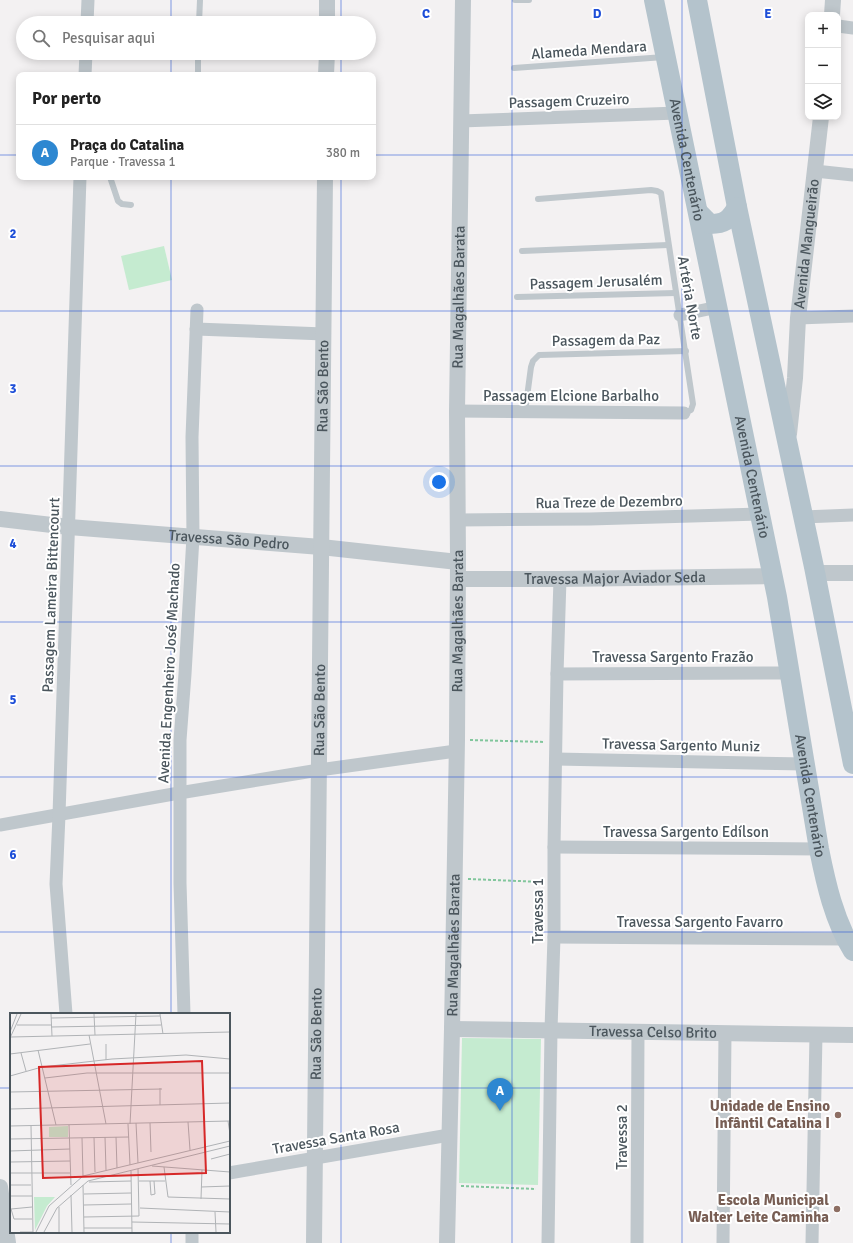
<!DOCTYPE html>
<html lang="pt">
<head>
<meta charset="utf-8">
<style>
	body { margin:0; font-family:Signika,sans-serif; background:#f2f2f2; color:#222 }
	.controls { position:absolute; right:12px; top:12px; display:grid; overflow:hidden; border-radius:8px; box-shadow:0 2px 10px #0003 }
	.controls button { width:36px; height:36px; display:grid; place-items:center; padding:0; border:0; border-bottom:1px solid #e0e0e0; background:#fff; color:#222; font:20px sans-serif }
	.you { position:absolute; left:439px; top:482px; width:14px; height:14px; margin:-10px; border:3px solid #fff; border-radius:50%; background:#1a73e8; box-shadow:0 0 0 6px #1a73e833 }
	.badge { display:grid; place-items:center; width:26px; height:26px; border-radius:50%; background:#2d87d1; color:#fff; font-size:13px; font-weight:700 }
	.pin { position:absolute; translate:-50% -33px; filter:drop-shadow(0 1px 2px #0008) }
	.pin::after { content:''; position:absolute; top:21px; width:14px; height:12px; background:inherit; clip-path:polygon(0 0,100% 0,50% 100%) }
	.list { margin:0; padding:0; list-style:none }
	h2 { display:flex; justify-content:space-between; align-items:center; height:52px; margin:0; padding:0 16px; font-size:17px }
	h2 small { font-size:13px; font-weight:400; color:#767676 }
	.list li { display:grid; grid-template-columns:26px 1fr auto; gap:12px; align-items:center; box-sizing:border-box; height:56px; padding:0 16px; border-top:1px solid #e0e0e0 }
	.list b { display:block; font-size:15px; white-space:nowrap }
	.list p { margin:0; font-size:13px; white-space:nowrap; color:#767676 }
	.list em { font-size:13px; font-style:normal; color:#767676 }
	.icon { flex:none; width:22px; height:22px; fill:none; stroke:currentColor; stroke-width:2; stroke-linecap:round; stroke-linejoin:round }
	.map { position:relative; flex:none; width:853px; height:1243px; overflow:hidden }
	.search { position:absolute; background:#fff; box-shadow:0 2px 10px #0003; left:16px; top:16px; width:360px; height:44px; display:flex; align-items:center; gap:10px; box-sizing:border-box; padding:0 14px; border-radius:22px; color:#767676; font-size:15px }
	.panel { position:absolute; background:#fff; box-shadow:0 2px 10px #0003; left:16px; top:72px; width:360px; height:108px; border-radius:8px }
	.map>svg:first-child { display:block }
</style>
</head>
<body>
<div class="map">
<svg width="853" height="1243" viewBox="0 0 853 1243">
	<rect width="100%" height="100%" fill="#f3f1f2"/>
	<g fill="#c5ebd0">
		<polygon points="164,246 172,280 129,290 121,256"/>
		<polygon points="462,1038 541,1039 538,1185 459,1183"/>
	</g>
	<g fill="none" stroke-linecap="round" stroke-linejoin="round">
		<g stroke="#81c69c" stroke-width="2" stroke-dasharray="3 2" stroke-linecap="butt">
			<polyline points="470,740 545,742"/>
			<polyline points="468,879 543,882"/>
			<polyline points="461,1186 536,1189"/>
		</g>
		<g stroke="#bfc7cc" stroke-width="6">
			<polyline points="515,0 529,0"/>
			<polyline points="199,23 200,0"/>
			<polyline points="514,68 664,57"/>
			<polyline points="198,75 198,53"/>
			<polyline points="110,177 118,201 122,204 131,205"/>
			<polyline points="538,199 651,190 657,191 661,193 693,404 691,410 684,413"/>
			<polyline points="522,251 668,245"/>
			<polyline points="517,297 676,293"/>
			<polyline points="525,412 531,367 533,361 539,355 686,351"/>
		</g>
		<g stroke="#bfc7cc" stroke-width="13">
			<polyline points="87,23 88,0"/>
			<polyline points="838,26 853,28"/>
			<polyline points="85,75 86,53"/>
			<polyline points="461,121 677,113"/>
			<polyline points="815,171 853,175"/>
			<polyline points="680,315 718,307"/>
			<polyline points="798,318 853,316"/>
			<polyline points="196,329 324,334"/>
			<polyline points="457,411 684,413"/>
			<polyline points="803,517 853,515"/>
			<polyline points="458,520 590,519 760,514"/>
			<polyline points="557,674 790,673"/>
			<polyline points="556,759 805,764"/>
			<polyline points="0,825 179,793 319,770 456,751"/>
			<polyline points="554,847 819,849"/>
			<polyline points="554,937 845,939"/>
			<polyline points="66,1014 56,884 59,815 80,177"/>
			<polyline points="184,1014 180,883 180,740 185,674 193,537 192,437 197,310"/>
			<polyline points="229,1173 449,1135"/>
			<polyline points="192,1232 192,1243"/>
			<polyline points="548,1243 551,1030 554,937 554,847 557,674 560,579"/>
			<polyline points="637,1243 638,1032"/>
			<polyline points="723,1243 725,1033"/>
			<polyline points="812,1243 816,1034"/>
		</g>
		<g stroke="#bfc7cc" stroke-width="16">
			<polyline points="832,15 833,0"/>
			<polyline points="327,23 327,0"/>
			<polyline points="326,75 327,53"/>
			<path id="s1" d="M 789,434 L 795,378 L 798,318 L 821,117"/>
			<path id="s2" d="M 0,519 L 69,527 L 321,547 L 458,562"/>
			<polyline points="815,573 853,573"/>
			<path id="s3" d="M 458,579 L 560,579 L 773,576"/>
			<path id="s4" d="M 452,1029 L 853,1035"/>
			<polyline points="0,1187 8,1243"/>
			<path id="s5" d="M 314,1243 L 325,177"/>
			<path id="s6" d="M 447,1243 L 452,1029 L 457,740 L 458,562 L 457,411 L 463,0"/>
		</g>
		<g stroke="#b4c3cc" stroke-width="20">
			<path id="s7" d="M 654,0 L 777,597 L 819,849 C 826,884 834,920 853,951"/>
			<polyline points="697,0 737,207 814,567 853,764"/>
			<path d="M 699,213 L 710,224 C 724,224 730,220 737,207"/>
		</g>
	</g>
	<path fill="none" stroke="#1d4ed8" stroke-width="1" stroke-opacity="0.55" d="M 171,0 L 171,23M 341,0 L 341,23M 512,0 L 512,1243M 682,0 L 682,1243M 171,53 L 171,75M 341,53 L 341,75M 0,155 L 19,155M 373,155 L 853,155M 171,177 L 171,1014M 341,177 L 341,1243M 0,311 L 853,311M 0,466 L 853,466M 0,622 L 853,622M 0,777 L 853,777M 0,932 L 853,932M 0,1088 L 11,1088M 229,1088 L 853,1088M 171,1232 L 171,1243"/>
	<g fill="#8d6e63" stroke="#fff" stroke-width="1.5">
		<circle cx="838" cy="1115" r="4"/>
		<circle cx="837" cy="1209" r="4"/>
	</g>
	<g text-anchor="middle" stroke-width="4" stroke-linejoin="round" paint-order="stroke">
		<g font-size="15" fill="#4b565d" stroke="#fff">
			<text transform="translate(589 50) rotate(-4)" y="5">Alameda Mendara</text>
			<text transform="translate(569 101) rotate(-2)" y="5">Passagem Cruzeiro</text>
			<text dy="5" stroke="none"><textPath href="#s7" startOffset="163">Avenida Centenário</textPath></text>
			<text dy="5" stroke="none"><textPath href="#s1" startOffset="191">Avenida Mangueirão</textPath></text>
			<text transform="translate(596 282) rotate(-2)" y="5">Passagem Jerusalém</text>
			<text dy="5" stroke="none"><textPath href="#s6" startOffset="946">Rua Magalhães Barata</textPath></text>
			<text transform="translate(690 298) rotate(80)" y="5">Artéria Norte</text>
			<text transform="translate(606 340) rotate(-1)" y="5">Passagem da Paz</text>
			<text dy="5" stroke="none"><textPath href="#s5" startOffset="857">Rua São Bento</textPath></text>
			<text x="571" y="401">Passagem Elcione Barbalho</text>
			<text dy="5" stroke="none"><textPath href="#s7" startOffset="487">Avenida Centenário</textPath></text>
			<text transform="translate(609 502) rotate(-1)" y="5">Rua Treze de Dezembro</text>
			<text dy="5" stroke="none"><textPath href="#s2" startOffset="230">Travessa São Pedro</textPath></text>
			<text dy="5" stroke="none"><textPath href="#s3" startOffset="157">Travessa Major Aviador Seda</textPath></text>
			<text transform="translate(51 595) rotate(-88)" y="5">Passagem Lameira Bittencourt</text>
			<text dy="5" stroke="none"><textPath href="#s6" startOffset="622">Rua Magalhães Barata</textPath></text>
			<text x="673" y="662">Travessa Sargento Frazão</text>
			<text transform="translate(169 673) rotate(-87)" y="5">Avenida Engenheiro José Machado</text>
			<text dy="5" stroke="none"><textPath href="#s5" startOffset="533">Rua São Bento</textPath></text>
			<text transform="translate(681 745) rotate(1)" y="5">Travessa Sargento Muniz</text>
			<text dy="5" stroke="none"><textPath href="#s7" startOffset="811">Avenida Centenário</textPath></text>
			<text x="686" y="837">Travessa Sargento Edílson</text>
			<text transform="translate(538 911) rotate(-90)" y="5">Travessa 1</text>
			<text x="700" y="927">Travessa Sargento Favarro</text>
			<text dy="5" stroke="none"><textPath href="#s6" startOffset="298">Rua Magalhães Barata</textPath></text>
			<text dy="5" stroke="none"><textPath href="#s4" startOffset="201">Travessa Celso Brito</textPath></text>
			<text dy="5" stroke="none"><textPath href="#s5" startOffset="209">Rua São Bento</textPath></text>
			<text transform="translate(622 1137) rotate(-90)" y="5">Travessa 2</text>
			<text transform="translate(336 1138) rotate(-10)" y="5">Travessa Santa Rosa</text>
		</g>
		<g font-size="15" font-weight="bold" fill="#785e54" stroke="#fff" text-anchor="end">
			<text x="830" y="1111">Unidade de Ensino<tspan x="830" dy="17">Infântil Catalina I</tspan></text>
			<text x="829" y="1205">Escola Municipal<tspan x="829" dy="17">Walter Leite Caminha</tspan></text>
		</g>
	</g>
	<g transform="translate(10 1013)">
		<rect width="220" height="220" fill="#f3f1f2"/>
		<path d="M 58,113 L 58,124 L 39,124 L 39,114 ZM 24,184 L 45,184 L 37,193 L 25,217 Z" fill="#c5ebd0"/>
		<path fill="none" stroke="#b0b3b6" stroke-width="1" d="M 41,1 L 42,23M 84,1 L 85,22M 150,1 L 153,21M 41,5 L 150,3M 7,12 L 41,12M 41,14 L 151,12M 0,19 L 7,1M 79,22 L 96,111M 1,24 L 220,19M 0,25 L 11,1M 96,31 L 96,47M 28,37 L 46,112M 11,40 L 16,58M 0,41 L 80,31M 0,63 L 32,54 L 102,46 L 176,42 L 220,46M 35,65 L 77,60 L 220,60M 0,79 L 152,76M 150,92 L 150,75M 0,96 L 220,90M 218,108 L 220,121M 178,109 L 180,137M 126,110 L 128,150M 140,110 L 141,139M 118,111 L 120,152M 120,111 L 126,1M 59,112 L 61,172M 0,113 L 220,108M 21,113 L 23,219M 84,124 L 85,159M 95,124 L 96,157M 106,124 L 107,155M 72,125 L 73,163M 0,126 L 119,124M 0,138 L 60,136M 201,146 L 220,141M 0,149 L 60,148M 142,153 L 220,159M 154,154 L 158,184 L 220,186M 121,158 L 122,219M 0,160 L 60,160M 129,168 L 155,168M 140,168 L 141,182 L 145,181 L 144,168M 79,169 L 121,168M 0,172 L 21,172M 73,172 L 74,219M 191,174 L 220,173M 74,181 L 121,180M 61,182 L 62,219M 0,183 L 22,183M 191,186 L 192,157M 74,192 L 121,191M 22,194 L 1,196 L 4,206 L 22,206M 49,194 L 49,219M 130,195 L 220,199M 205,199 L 206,219M 74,204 L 129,203 L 128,156M 122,209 L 220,211M 74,215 L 122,215M 10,219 L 23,219M 26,219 L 39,193 L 73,163 L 220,128M 34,219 L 47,195 L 78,168 L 220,133"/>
		<path fill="#d62828" fill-opacity="0.15" stroke="#d62828" stroke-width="2" d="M 192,48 L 196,160 L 33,165 L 29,54 Z"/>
		<rect width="220" height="220" fill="none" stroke="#4b565d" stroke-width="2"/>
	</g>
	<g font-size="13" text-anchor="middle" font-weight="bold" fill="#1d4ed8" stroke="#fff" stroke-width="4" stroke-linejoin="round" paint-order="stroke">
		<text x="426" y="18">C</text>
		<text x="597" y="18">D</text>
		<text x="768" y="18">E</text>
		<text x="13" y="238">2</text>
		<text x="13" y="393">3</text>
		<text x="13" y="548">4</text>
		<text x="13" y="704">5</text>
		<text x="13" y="859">6</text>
	</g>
</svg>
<div class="controls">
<button>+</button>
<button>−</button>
<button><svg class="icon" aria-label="layers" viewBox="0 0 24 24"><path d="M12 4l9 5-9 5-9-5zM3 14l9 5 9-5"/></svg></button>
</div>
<div class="you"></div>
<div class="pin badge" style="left:500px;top:1111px">A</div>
<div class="search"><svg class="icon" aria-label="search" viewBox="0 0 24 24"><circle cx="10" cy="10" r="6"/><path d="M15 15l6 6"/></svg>Pesquisar aqui</div>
<section class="panel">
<h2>Por perto<small></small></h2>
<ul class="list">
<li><span class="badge">A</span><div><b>Praça do Catalina</b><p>Parque · Travessa 1</p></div><em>380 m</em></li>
</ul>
</section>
</div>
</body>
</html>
